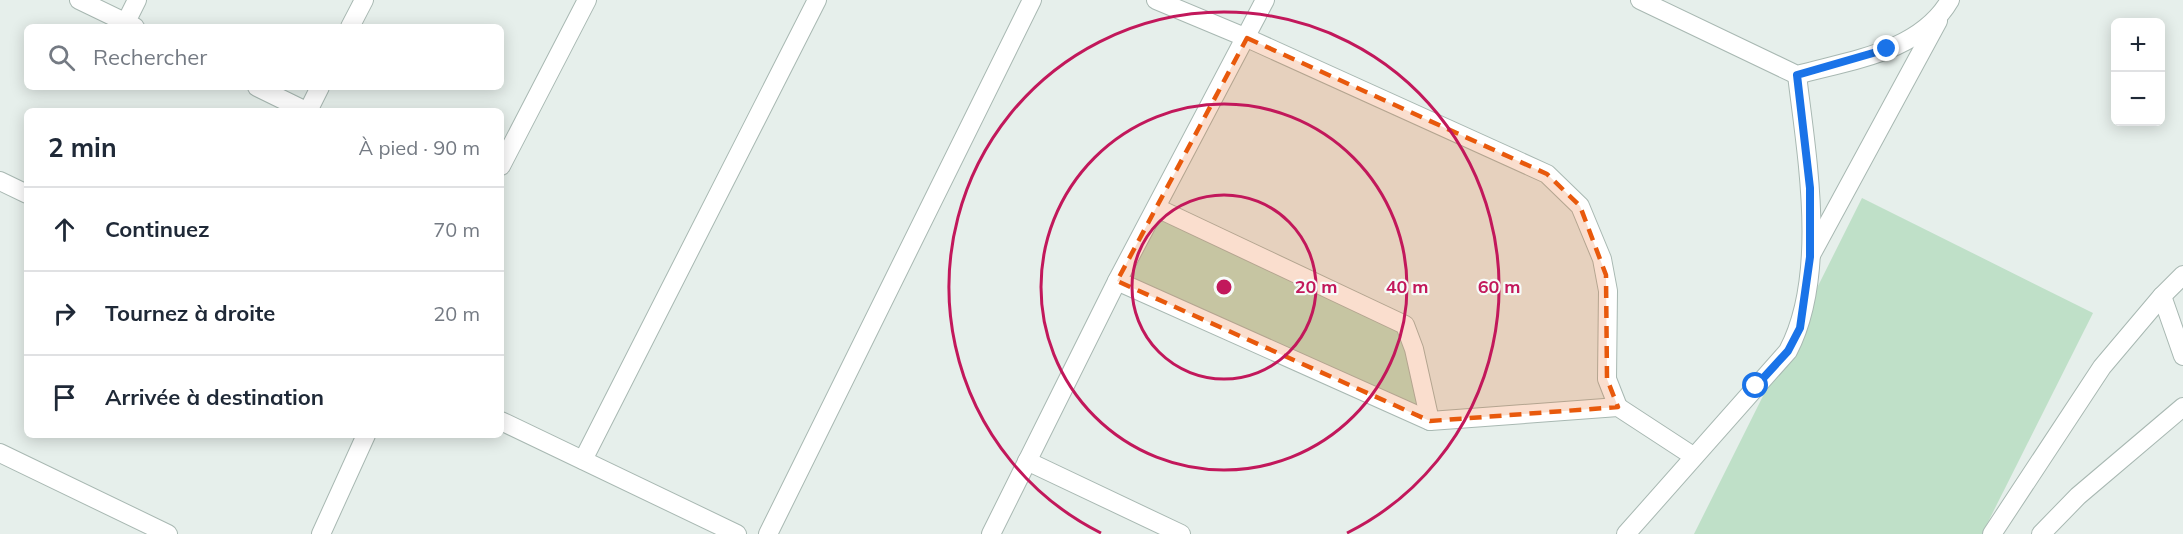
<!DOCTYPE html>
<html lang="fr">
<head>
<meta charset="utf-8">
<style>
	body { margin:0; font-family:Mulish,sans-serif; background:#f6f6f7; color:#1f2937 }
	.controls { position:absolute; right:18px; top:18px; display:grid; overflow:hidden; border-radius:9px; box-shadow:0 3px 15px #0003 }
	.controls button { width:54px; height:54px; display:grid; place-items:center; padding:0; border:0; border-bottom:2px solid #e0e1e3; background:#fff; color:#1f2937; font:30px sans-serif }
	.stop { position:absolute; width:18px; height:18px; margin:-14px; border:4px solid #1a73e8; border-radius:50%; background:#fff }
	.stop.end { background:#1a73e8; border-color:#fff; box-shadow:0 2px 6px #0008 }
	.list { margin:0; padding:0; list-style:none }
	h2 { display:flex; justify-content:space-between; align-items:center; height:78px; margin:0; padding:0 24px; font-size:26px }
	h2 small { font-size:20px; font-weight:400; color:#747a83 }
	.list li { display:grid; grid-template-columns:39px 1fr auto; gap:18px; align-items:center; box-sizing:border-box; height:84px; padding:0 24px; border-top:2px solid #e0e1e3 }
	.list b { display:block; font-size:22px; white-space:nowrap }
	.list em { font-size:20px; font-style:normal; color:#747a83 }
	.icon { flex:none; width:33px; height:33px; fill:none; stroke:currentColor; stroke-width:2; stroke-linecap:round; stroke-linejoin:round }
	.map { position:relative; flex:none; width:2183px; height:534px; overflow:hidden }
	.search { position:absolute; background:#fff; box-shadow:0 3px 15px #0003; left:24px; top:24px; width:480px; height:66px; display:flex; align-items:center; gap:15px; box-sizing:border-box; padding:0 21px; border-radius:9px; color:#747a83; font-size:22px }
	.panel { position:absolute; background:#fff; box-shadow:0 3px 15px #0003; left:24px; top:108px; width:480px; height:330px; border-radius:9px }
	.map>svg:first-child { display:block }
</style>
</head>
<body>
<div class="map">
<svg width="2183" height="534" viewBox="0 0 2183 534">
	<rect width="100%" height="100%" fill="#e6efeb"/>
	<g fill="#bfe0c8">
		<polygon points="1862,198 2093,313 1982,534 1694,534"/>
		<polygon points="1159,210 1405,327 1424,423 1124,285"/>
	</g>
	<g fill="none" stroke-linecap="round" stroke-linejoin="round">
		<defs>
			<g id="minor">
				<polyline points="79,0 135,27"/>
				<polyline points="1156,0 1247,38 1547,174 1580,206 1602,259 1608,291 1607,379 1618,407"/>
				<path d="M 1640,0 L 1797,75 C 1851,60 1920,52 1950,0"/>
				<polyline points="126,22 137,0"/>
				<polyline points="350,27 364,0"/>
				<polyline points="257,87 306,111"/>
				<polyline points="308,111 320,87"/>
				<polyline points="501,166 587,0"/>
				<polyline points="0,181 27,194"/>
				<polyline points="1157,208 1405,325 1414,349 1430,421"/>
				<polyline points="1811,255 1938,21"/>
				<polyline points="1117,281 1430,421 1618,407 1693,456"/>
				<polyline points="2162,296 2183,356"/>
				<polyline points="501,421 737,534"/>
				<polyline points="0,453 168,534"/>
				<polyline points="583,460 817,0"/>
				<polyline points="1027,461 1181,534"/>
				<polyline points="321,534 366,435"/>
				<polyline points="768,534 1032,0"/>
				<polyline points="991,534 1117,281 1265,0"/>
				<path d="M 1626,534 L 1788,351 C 1828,275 1807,158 1797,75"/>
				<polyline points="1992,534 2102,367 2162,296 2183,275"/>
				<polyline points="2041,534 2078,496 2183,407"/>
			</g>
		</defs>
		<use href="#minor" stroke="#a8b8b2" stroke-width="20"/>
		<use href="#minor" stroke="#fff" stroke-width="18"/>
	</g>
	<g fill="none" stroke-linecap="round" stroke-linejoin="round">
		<polyline stroke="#1a73e8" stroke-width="8" points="1756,386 1788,351 1800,328 1810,257 1810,188 1797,75 1887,49"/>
	</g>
	<path fill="#e8590c" fill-opacity="0.2" stroke="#e8590c" stroke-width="4.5" stroke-dasharray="12 8" stroke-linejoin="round" d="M 1247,38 L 1547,174 L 1580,206 L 1606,275 L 1607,379 L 1618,407 L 1430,421 L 1117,281 Z"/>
	<g fill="none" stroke="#c2185b" stroke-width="3">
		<circle cx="1224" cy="287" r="92"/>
		<circle cx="1224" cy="287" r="183"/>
		<path d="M1101 533A275 275 0 1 1 1347 533"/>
	</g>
	<circle cx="1224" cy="287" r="9" fill="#c2185b" stroke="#f7fbf9" stroke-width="3"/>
	<g font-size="18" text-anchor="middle" font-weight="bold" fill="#c2185b" stroke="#f7fbf9" stroke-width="4.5" stroke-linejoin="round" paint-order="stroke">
		<text x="1316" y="293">20 m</text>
		<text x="1407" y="293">40 m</text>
		<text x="1499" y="293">60 m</text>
	</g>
</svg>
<div class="controls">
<button>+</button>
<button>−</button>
</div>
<div class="stop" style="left:1756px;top:386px"></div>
<div class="stop end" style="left:1887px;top:49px"></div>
<div class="search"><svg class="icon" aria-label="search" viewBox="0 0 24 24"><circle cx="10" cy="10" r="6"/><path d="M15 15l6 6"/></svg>Rechercher</div>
<section class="panel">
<h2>2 min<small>À pied · 90 m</small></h2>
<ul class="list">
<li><svg class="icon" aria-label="ahead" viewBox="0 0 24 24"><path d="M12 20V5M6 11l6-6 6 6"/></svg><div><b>Continuez</b></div><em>70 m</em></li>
<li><svg class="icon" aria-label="right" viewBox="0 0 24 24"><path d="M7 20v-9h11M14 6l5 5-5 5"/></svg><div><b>Tournez à droite</b></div><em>20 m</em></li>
<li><svg class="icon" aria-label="arrive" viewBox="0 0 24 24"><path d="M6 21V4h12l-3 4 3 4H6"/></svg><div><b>Arrivée à destination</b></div></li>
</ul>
</section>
</div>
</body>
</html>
